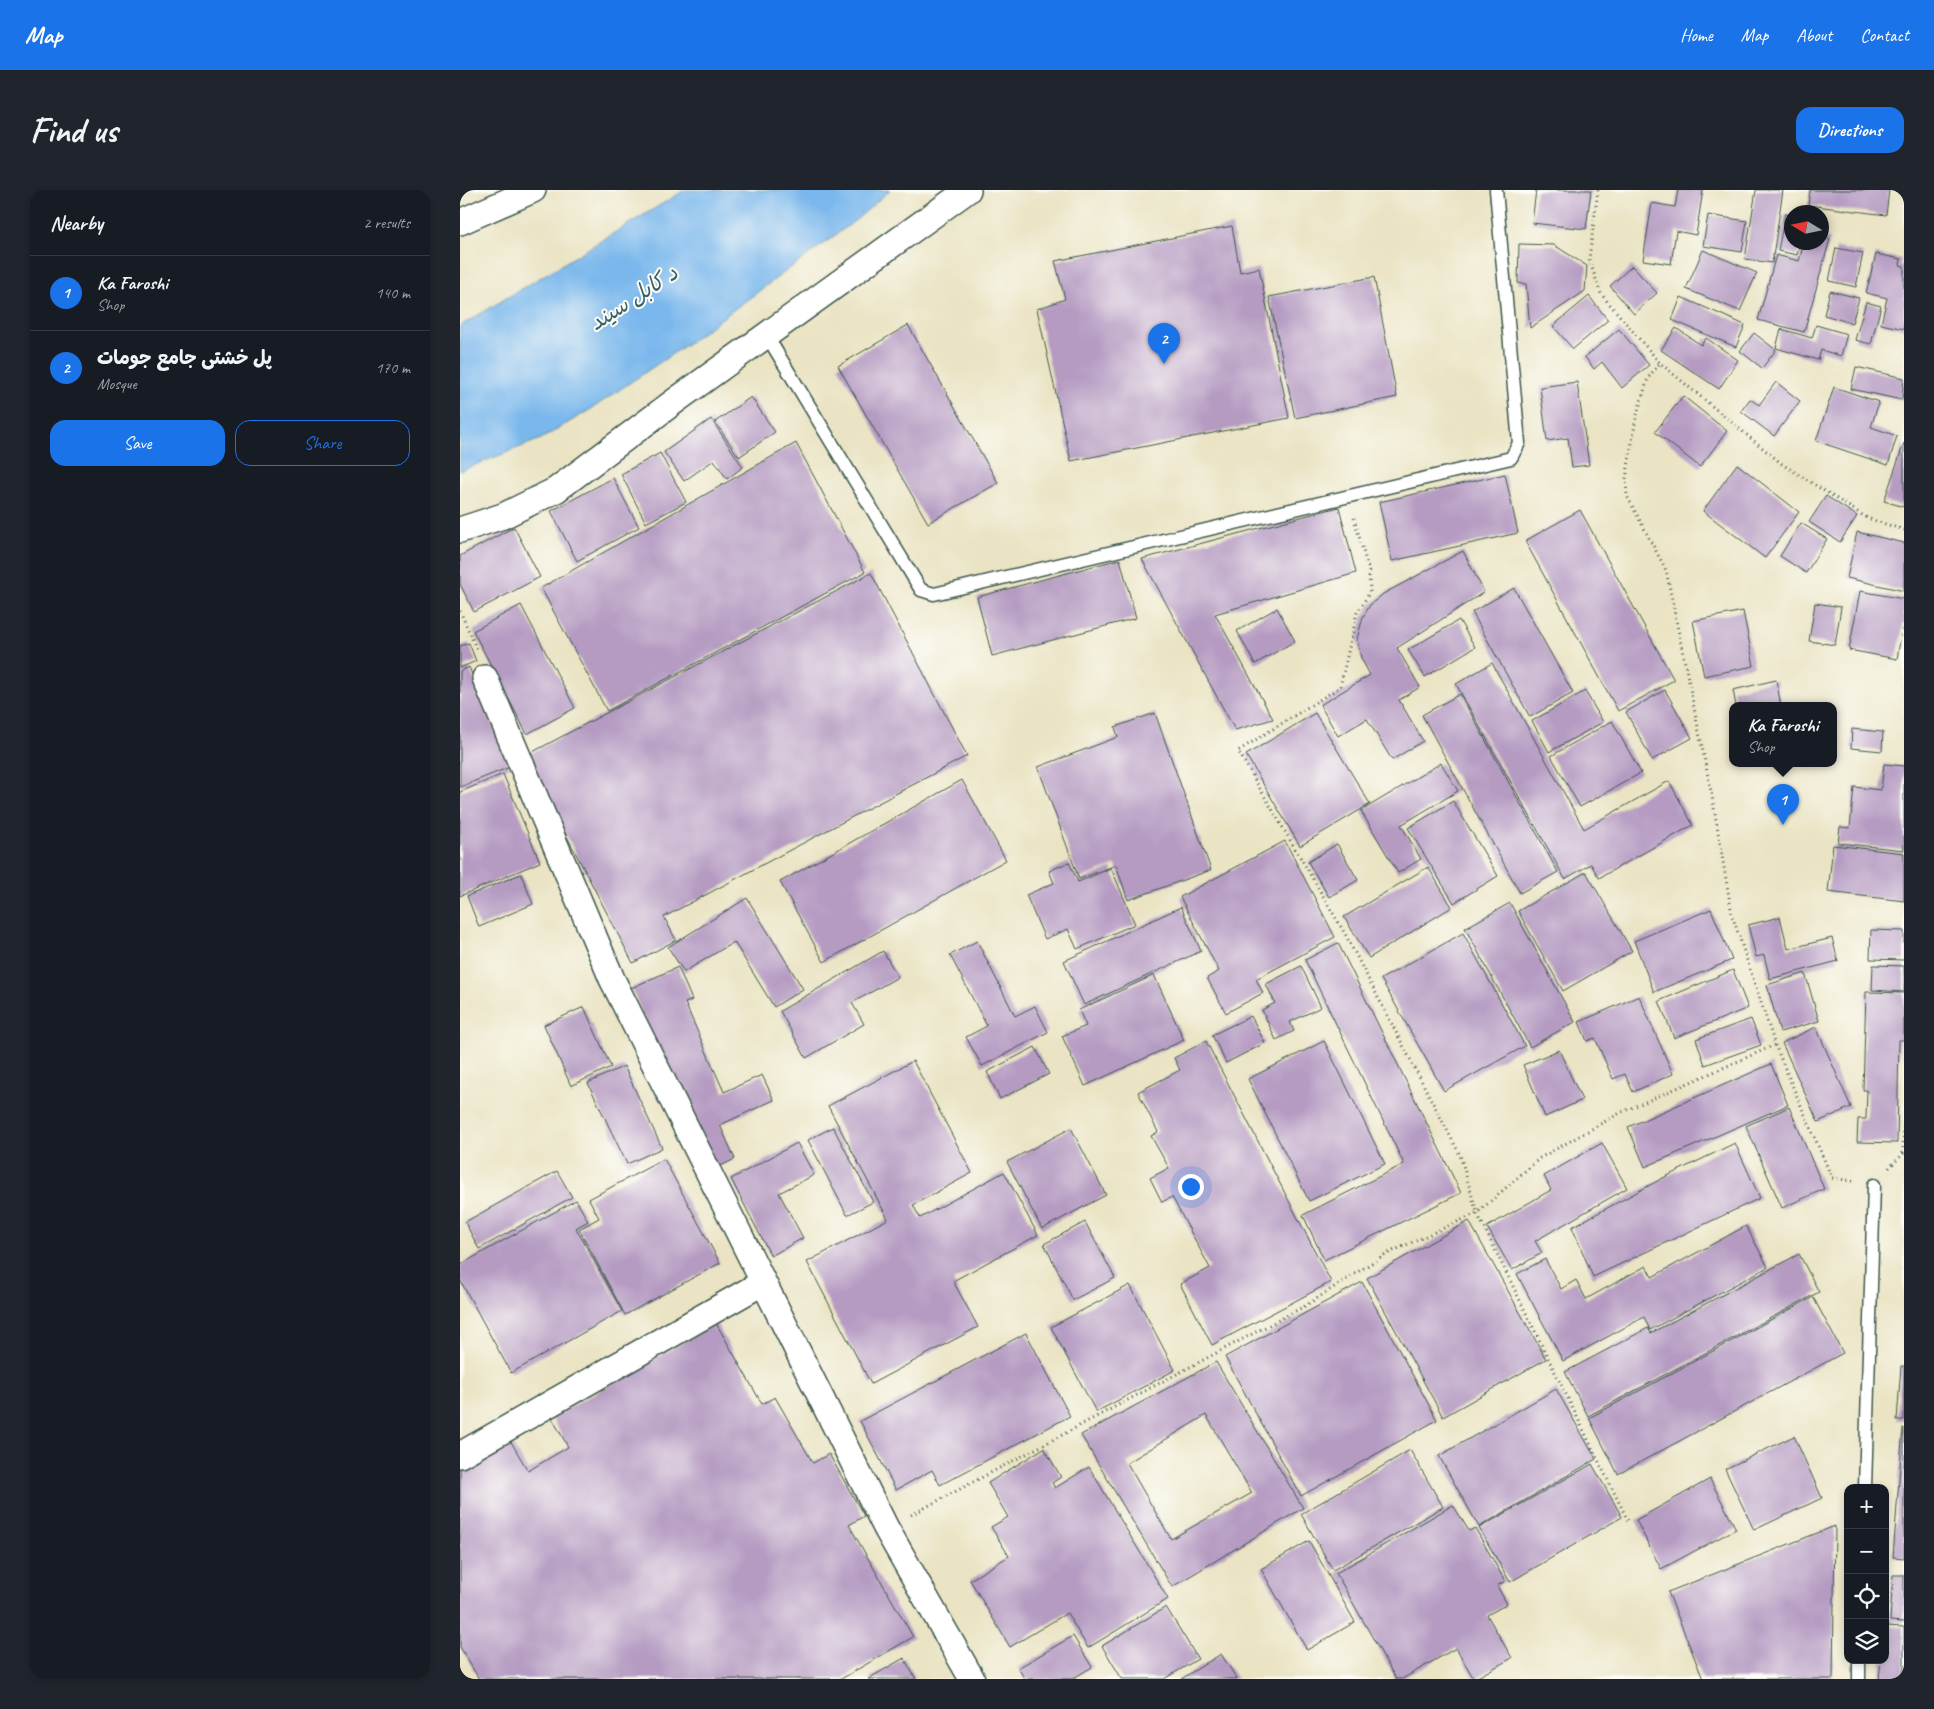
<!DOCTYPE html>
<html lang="en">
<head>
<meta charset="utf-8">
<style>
	body { margin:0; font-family:Caveat,"Playpen Sans Arabic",sans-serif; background:#20242c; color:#f1f3f6 }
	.controls { position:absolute; right:15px; bottom:15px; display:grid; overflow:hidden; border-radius:10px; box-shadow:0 2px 8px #0003 }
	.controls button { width:45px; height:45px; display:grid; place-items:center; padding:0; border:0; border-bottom:1px solid #363941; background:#171b24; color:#f1f3f6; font:25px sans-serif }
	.compass { position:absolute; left:1324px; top:15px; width:45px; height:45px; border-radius:50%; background:#171b24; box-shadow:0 2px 8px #0003; rotate:280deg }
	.you { position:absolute; left:730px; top:996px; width:18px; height:18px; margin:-12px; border:4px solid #fff; border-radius:50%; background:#1a73e8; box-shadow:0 0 0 8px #1a73e833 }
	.badge { display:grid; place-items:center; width:32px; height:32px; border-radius:50%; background:#1a73e8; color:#fff; font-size:16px; font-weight:700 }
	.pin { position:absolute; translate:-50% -41px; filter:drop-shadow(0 1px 2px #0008) }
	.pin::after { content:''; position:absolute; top:26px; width:18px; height:15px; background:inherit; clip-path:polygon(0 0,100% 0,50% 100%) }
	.popup { position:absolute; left:1269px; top:512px; width:108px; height:65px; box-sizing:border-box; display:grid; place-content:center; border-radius:10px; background:#171b24; filter:drop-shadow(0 1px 4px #0005); font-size:16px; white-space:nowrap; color:#9ea1a6 }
	.popup b { font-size:19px; color:#f1f3f6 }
	.popup::after { content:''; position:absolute; left:50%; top:100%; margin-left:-10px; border:10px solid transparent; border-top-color:#171b24 }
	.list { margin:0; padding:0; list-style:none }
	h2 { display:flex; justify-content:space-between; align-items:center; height:65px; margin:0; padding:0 20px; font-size:21px }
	h2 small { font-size:16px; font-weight:400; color:#9ea1a6 }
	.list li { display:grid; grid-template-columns:32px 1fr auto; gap:15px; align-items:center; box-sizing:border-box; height:75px; padding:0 20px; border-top:1px solid #363941 }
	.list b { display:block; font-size:19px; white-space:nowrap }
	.list p { margin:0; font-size:16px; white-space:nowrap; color:#9ea1a6 }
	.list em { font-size:16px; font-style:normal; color:#9ea1a6 }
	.actions { display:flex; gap:10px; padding:15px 20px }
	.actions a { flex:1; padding:11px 0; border:1px solid #1a73e8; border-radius:15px; text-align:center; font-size:18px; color:#1a73e8 }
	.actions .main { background:#1a73e8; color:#fff }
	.icon { flex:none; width:28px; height:28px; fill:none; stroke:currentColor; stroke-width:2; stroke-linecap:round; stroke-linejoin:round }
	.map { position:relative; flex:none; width:1444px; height:1489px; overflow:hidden; border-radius:15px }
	header { display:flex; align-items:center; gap:30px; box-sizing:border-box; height:70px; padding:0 25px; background:#1a73e8; color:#fff }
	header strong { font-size:24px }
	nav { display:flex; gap:28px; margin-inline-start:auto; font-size:18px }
	.intro { display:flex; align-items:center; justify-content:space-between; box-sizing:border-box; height:120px; padding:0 30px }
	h1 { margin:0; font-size:35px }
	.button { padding:12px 22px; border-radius:15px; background:#1a73e8; color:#fff; font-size:18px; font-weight:700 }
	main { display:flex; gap:30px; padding:0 30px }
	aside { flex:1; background:#171b24; border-radius:15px; box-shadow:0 2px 8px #0003 }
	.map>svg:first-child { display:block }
</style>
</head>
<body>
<header>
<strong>Map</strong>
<nav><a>Home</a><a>Map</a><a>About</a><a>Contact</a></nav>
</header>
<div class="intro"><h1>Find us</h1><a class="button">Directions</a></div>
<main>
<aside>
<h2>Nearby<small>2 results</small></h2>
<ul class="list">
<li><span class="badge">1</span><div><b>Ka Faroshi</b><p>Shop</p></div><em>140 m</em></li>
<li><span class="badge">2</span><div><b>پل خشتی جامع جومات</b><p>Mosque</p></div><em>170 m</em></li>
</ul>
<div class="actions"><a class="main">Save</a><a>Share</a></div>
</aside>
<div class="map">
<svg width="1444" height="1489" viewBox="0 0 1444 1489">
	<rect width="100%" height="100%" fill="#fdfcf7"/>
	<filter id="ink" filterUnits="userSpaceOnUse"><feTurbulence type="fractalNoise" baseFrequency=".02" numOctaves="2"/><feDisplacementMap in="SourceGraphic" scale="10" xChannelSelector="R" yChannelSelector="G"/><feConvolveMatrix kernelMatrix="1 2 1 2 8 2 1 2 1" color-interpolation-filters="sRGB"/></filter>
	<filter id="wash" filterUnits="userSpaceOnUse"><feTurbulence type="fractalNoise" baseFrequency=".0096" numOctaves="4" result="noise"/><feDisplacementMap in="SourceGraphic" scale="20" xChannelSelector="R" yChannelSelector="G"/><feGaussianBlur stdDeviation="1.12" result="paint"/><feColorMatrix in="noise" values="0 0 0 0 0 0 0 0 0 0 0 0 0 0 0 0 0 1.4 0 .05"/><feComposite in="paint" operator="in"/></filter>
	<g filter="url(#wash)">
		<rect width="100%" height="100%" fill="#eae4c4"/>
		<polygon fill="#79b7ec" stroke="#4c7a90" points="225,0 430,0 396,30 224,156 133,218 81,249 0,281 0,136"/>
		<g id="blocks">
			<g fill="#b59bc2" fill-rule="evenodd">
				<polygon points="1076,0 1131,0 1126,39 1072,33"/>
				<polygon points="1218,0 1243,0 1236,45 1216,41 1211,74 1183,70 1192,13 1215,17"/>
				<polygon points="1296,0 1323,0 1312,73 1285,69"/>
				<polygon points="1350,0 1429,0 1426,25 1348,15"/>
				<polygon points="1325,24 1332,25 1332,52 1340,52 1337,65 1318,61"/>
				<polygon points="1248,25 1287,31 1282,62 1243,56"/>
				<polygon points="772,36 780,82 799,78 829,228 611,271 577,119 605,109 595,71"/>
				<polygon points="1362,47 1370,49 1344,142 1298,130 1316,65 1339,71 1344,52 1362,52"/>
				<polygon points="1059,54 1094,55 1127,76 1125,101 1070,138 1066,94 1058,93"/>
				<polygon points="1376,58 1403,63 1396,97 1369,91"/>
				<polygon points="1243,60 1297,83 1280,121 1226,99"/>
				<polygon points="1416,64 1441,69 1440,75 1444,76 1444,139 1421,134 1427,108 1406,103"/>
				<polygon points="1172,76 1197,103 1174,124 1150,96"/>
				<polygon points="914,87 937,207 835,228 809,107"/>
				<polygon points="1370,101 1399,108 1392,133 1364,125"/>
				<polygon points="1129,106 1148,130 1113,159 1093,136"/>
				<polygon points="1221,107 1285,135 1276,157 1212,130"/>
				<polygon points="1406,112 1421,116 1411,154 1395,150"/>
				<polygon points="448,135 538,293 468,333 378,176"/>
				<polygon points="1356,135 1387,144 1381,166 1361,160 1358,170 1316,158 1321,139 1352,148"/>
				<polygon points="1216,138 1241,155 1246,148 1278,170 1259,199 1201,160"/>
				<polygon points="1159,139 1189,175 1162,198 1142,172 1134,179 1125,167"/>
				<polygon points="1294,143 1316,160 1302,178 1280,161"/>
				<polygon points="1396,177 1444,188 1442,210 1391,199"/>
				<polygon points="1117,192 1129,275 1112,277 1108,248 1087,251 1080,197"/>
				<polygon points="1316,192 1340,211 1314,246 1281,221 1290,209 1299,215"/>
				<polygon points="1374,197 1419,212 1411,237 1437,246 1428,275 1356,251"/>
				<polygon points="1223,206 1267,241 1240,277 1195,242"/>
				<polygon points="291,207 315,242 279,267 255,232"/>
				<polygon points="251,229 283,277 267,289 254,270 224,291 204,262"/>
				<polygon points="336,253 405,382 147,521 81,398"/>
				<polygon points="1444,253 1444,317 1424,311"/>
				<polygon points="200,263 226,312 186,333 161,284"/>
				<polygon points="1277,274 1339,322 1305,368 1243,321"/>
				<polygon points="1045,284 1058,343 932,371 919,312"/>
				<polygon points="153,288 179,337 117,371 91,321"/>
				<polygon points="1366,306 1397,326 1380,352 1349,332"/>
				<polygon points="879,317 896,383 755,424 813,529 775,540 682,369"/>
				<polygon points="1120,320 1214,490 1158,521 1065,351"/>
				<polygon points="1341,333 1367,349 1346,383 1320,366"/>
				<polygon points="54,337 80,387 14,422 0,394 0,366"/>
				<polygon points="1397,342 1444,353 1444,401 1387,388"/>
				<polygon points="1003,361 1024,402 937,458 960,497 939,510 963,551 932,570 907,529 878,546 860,515 910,485 901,468 897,449 903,427 910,415 923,404"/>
				<polygon points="660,369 676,428 532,466 517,407"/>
				<polygon points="411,383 507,566 204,727 216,750 173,773 65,566"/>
				<polygon points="1054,398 1113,503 1070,527 1012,422"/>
				<polygon points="1400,401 1444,409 1444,428 1437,469 1389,460"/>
				<polygon points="1355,413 1381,417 1375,455 1349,451"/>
				<polygon points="61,415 115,518 67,544 13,441"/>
				<polygon points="817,418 835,451 795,474 777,441"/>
				<polygon points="1283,421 1294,476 1244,486 1233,431"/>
				<polygon points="999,430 1015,457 965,487 948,460"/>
				<polygon points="9,453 16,471 0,478 0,456"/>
				<polygon points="1032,473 1124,639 1209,591 1233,635 1139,688 1131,674 1105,689 996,494"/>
				<polygon points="9,477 50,577 0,597 0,481"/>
				<polygon points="1316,490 1321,516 1276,516 1273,500"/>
				<polygon points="1205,500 1232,548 1192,570 1166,522"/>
				<polygon points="1125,501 1143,532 1089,562 1072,531"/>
				<polygon points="1000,504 1098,682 1060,703 962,525"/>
				<polygon points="695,523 751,680 668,710 656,675 619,689 578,577 658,547 655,537"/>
				<polygon points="855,523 910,614 840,656 786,565"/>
				<polygon points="1152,531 1181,583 1120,617 1091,566"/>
				<polygon points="1392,539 1423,542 1422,561 1391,558"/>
				<polygon points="981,573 998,601 941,635 961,669 938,683 901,621"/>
				<polygon points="1424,574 1444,576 1444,660 1378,653 1380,637 1390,638 1394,597 1421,600"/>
				<polygon points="43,584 80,672 0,706 0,602"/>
				<polygon points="502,590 546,670 364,772 320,692"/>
				<polygon points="993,611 1038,686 994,713 948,638"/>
				<polygon points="825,651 875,747 796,789 803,803 766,823 747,788 759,781 720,707"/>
				<polygon points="877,654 898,690 869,707 848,672"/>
				<polygon points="1373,655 1444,663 1444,711 1368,702"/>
				<polygon points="609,672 618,692 651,678 675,734 617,759 608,739 585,749 566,705 594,693 589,681"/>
				<polygon points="968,677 992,717 909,768 884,727"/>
				<polygon points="1126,682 1172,761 1103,801 1058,721"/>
				<polygon points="61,684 73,714 19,737 7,706"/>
				<polygon points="287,708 343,799 314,817 274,752 224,782 208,757"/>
				<polygon points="1050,713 1115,832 1070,857 1005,738"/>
				<polygon points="721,717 741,761 624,815 604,771"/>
				<polygon points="1251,719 1272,770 1194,802 1174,751"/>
				<polygon points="1320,727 1328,759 1372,748 1378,771 1310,789 1304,765 1296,767 1288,735"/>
				<polygon points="1411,740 1444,741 1444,770 1410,769"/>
				<polygon points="1003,743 1065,856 984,901 921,789"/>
				<polygon points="517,751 555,826 575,816 588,842 522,876 506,847 527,836 490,765"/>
				<polygon points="878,753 1001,1003 864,1070 843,1025 944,974 845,770"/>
				<polygon points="423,761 438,787 392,813 404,834 346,868 320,821"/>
				<polygon points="1413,775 1444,776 1444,802 1412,800"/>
				<polygon points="841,776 861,817 830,832 834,841 816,850 802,820 815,813 806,794"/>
				<polygon points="218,777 232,810 225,813 264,902 302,885 314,910 260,935 275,969 252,980 171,798"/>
				<polygon points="1273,780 1288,818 1214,848 1199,811"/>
				<polygon points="1345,783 1359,831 1320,842 1307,795"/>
				<polygon points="694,785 724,850 625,896 602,846 626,836 619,820"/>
				<polygon points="1406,802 1444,803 1444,850 1439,850 1437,953 1397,952 1398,929 1406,929 1407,900 1403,900"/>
				<polygon points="1179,806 1213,884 1173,902 1165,884 1153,889 1135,848 1127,851 1119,832"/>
				<polygon points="124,817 151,877 111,896 84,835"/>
				<polygon points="791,826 805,853 766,873 752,845"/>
				<polygon points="1291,829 1301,855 1245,875 1236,849"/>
				<polygon points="1356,837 1391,917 1358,932 1322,853"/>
				<polygon points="746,851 871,1092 752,1155 720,1094 750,1078 712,1007 702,1012 690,988 709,978 691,946 698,942 678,902 720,880 714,868"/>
				<polygon points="864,851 925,974 849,1011 788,889"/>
				<polygon points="575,857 589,884 540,909 527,882"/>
				<polygon points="1099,860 1122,910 1085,927 1063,875"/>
				<polygon points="453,871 512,983 453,1015 460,1028 544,982 578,1045 493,1091 518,1137 411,1194 347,1072 428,1029 368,916"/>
				<polygon points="1311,874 1328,915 1185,977 1168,937"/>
				<polygon points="164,876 202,958 167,974 128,893"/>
				<polygon points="1329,917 1364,999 1322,1018 1286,936"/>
				<polygon points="373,937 413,1012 387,1025 348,950"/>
				<polygon points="611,938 646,1005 582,1039 547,972"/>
				<polygon points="337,953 354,985 319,1003 343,1048 311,1066 271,989"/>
				<polygon points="1142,953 1167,998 1075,1051 1082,1063 1052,1080 1027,1037 1091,1000 1084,986"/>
				<polygon points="1275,953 1300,1008 1133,1087 1112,1037 1203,988"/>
				<polygon points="204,969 260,1073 165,1125 119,1039 139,1028 129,1009"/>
				<polygon points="97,981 112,1007 19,1059 5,1032"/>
				<polygon points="116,1010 128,1031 116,1038 162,1121 51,1183 0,1090 0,1075"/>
				<polygon points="1009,1031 1086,1169 983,1227 907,1088"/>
				<polygon points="625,1032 655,1088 613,1110 584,1054"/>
				<polygon points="1286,1036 1308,1077 1190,1140 1184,1127 1103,1171 1057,1084 1085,1069 1101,1099 1116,1090 1126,1109 1186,1076 1192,1087"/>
				<polygon points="1339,1064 1359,1102 1128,1226 1105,1182 1188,1138 1191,1143"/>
				<polygon points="902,1092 977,1230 841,1306 765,1167"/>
				<polygon points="670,1095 715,1180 636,1222 591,1137"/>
				<polygon points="1353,1107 1383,1163 1158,1284 1129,1228"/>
				<polygon points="256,1133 302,1214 315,1207 353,1273 369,1264 404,1326 389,1335 453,1447 381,1489 19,1489 0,1457 0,1279 50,1250 68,1281 108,1257 92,1228"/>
				<polygon points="566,1143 610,1226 480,1295 472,1280 436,1300 400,1231"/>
				<path d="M 756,1172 L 843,1318 L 712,1397 L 621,1245 ZM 746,1225 L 792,1303 L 711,1349 L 667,1273 Z"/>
				<polygon points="1441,1176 1444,1176 1444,1230 1437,1230"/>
				<polygon points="1096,1199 1136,1269 1019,1337 979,1266"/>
				<polygon points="1443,1238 1444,1238 1444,1368 1433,1367"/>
				<polygon points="1334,1246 1362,1308 1294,1340 1265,1279"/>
				<polygon points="584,1258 601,1287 592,1293 595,1298 629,1277 708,1409 628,1458 607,1423 550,1457 510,1390 549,1366 531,1337 548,1327 528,1293"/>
				<polygon points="950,1260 983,1317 873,1380 841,1324"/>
				<polygon points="1132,1274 1162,1327 1050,1392 1019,1338"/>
				<polygon points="1250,1289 1276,1339 1201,1379 1176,1330"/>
				<polygon points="993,1315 1009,1341 1015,1338 1045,1391 1037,1396 1047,1414 1027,1425 1052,1468 1014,1489 996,1458 942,1489 936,1489 876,1383"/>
				<polygon points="1375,1336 1373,1489 1243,1489 1208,1402"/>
				<polygon points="849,1351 895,1432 847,1460 801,1379"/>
				<polygon points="1433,1385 1444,1385 1444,1432 1430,1431"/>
				<polygon points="706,1417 738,1469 704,1489 662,1489 642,1456"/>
				<polygon points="1425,1436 1444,1437 1444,1489 1419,1489 1421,1470 1425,1470"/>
				<polygon points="613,1446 632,1477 612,1489 565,1489 558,1478"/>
				<polygon points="761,1464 777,1489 721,1489"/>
				<polygon points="444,1468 456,1489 408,1489"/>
			</g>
		</g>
	</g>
	<g filter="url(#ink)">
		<use href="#blocks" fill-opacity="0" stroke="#3d564a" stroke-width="1"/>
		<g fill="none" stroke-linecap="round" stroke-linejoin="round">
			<defs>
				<g id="lane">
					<polyline points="307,146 461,400 474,404 1051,268 1059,253 1036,0"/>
					<polyline points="1405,1298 1414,995"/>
					<polyline points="1399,1489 1399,1470"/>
				</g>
				<g id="street">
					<polyline points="0,32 73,0"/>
					<polyline points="0,340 43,326 96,300 215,211 508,0"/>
					<polyline points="25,488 152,789 426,1338 512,1489"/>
					<polyline points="0,1265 302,1093"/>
				</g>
			</defs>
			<use href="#lane" stroke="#3d564a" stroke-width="15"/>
			<use href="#street" stroke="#3d564a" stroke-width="28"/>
			<g stroke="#3d564a" stroke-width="3" stroke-dasharray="1 4" stroke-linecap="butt">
				<polyline points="1138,0 1129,69 1141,104 1200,173"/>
				<polyline points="894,328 909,382 910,402 897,423 880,497 778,561 884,742 1000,965 1017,1023 1169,1333"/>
				<polyline points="0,421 17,460"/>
				<polyline points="1443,963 1444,933"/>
				<polyline points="1429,978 1444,963"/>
				<polyline points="1393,991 1372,988 1315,855 1272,725 1252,606 1206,380 1167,306 1166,289 1176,228 1188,188 1200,173 1322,274 1407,328 1444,340"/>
				<polyline points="451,1325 845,1116 924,1065 1017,1023 1080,968 1160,923 1315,855"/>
			</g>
			<use href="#lane" stroke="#fff" stroke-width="12"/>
			<use href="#street" stroke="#fff" stroke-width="25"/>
		</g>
	</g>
	<g text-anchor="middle" stroke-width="4" stroke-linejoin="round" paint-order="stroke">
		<g font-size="22" font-style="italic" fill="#3a626b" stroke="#fdfcf7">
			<text transform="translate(173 107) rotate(-33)" y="8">د کابل سيند</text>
		</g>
	</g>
</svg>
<div class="controls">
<button>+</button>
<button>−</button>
<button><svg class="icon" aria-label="locate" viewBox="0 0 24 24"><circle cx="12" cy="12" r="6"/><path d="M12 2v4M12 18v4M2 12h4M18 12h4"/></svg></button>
<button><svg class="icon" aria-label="layers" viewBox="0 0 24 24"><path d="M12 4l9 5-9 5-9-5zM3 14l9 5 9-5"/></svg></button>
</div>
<svg class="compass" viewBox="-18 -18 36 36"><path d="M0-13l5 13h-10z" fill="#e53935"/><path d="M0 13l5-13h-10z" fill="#9ea1a6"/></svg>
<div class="you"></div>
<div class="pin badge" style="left:1323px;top:635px">1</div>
<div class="popup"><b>Ka Faroshi</b>Shop</div>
<div class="pin badge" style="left:704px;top:174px">2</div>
</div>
</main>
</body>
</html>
